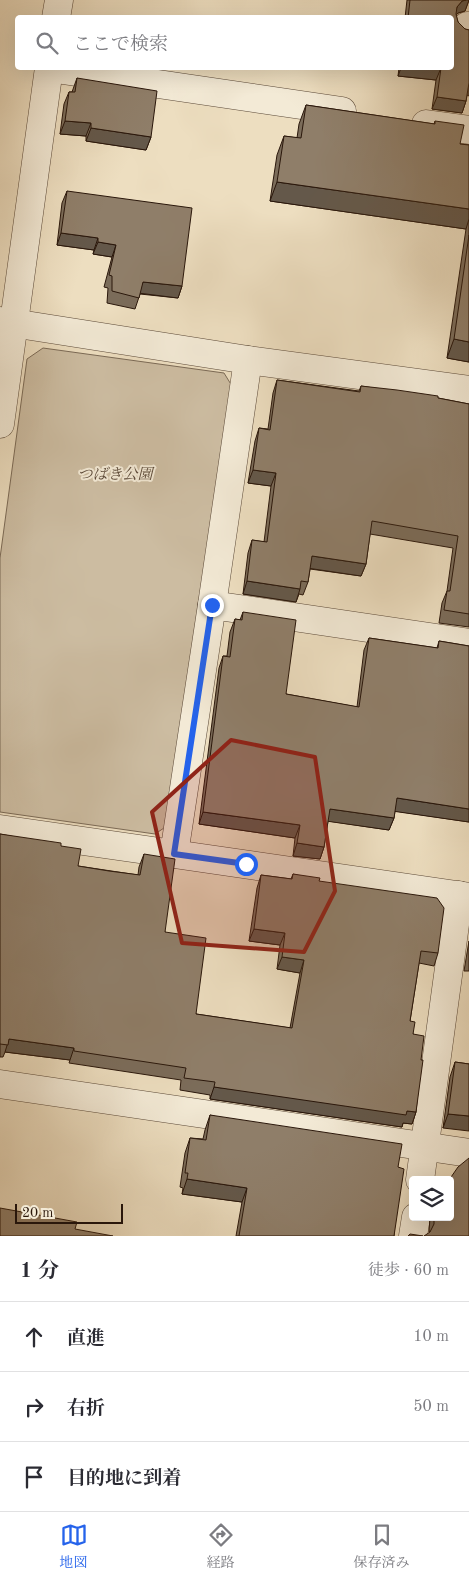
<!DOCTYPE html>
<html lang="ja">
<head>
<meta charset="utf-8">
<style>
	body { margin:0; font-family:"Old Standard TT","Noto Serif JP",serif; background:#f7f7f7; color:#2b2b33 }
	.controls { position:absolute; right:15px; bottom:15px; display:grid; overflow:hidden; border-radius:5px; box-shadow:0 5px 20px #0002 }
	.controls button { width:45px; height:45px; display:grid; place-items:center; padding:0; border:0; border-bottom:1px solid #e1e1e2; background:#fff; color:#2b2b33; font:25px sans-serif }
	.scale { position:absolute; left:15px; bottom:12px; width:108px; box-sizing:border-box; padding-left:5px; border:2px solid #2a170b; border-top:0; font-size:14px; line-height:18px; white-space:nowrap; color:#2a170b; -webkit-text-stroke:4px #f3ead6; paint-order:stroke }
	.stop { position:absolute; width:15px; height:15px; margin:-11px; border:4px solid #2563eb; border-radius:50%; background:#fff }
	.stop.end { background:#2563eb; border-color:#fff; box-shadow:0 1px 5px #0008 }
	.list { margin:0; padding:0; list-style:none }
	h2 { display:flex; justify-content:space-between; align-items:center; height:65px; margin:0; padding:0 20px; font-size:21px }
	h2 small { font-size:16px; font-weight:400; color:#7c7c81 }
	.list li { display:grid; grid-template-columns:32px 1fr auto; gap:15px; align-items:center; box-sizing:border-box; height:70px; padding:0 20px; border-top:1px solid #e1e1e2 }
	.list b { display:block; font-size:19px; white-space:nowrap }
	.list em { font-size:16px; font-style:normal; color:#7c7c81 }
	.icon { flex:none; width:28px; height:28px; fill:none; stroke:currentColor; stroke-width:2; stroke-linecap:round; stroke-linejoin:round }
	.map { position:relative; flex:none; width:469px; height:1236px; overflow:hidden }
	.search { position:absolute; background:#fff; box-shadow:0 5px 20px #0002; left:15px; right:15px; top:15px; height:55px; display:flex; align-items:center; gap:12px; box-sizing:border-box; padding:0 18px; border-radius:5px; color:#7c7c81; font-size:19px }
	.sheet { height:275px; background:#fff }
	nav { display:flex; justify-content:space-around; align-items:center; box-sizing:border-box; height:70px; border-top:1px solid #e1e1e2; background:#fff; font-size:14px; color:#7c7c81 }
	nav a { display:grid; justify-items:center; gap:2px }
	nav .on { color:#2563eb }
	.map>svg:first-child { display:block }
</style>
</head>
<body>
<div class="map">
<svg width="469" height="1236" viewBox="0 0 469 1236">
	<rect width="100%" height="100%" fill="#eddec0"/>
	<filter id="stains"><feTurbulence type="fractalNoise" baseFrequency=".004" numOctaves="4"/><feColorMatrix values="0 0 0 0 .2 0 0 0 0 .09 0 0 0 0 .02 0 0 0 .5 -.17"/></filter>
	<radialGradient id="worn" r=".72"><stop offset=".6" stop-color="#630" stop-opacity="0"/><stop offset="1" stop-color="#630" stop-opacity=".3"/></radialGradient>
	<polygon fill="#ccbca1" stroke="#7b6a56" points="43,348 224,373 232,386 167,826 155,834 0,812 0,558 27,359"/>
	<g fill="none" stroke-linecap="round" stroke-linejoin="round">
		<defs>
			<g id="minor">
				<polyline points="56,18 59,0"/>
				<polyline points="467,26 469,27"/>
				<polyline points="49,68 342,111"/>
				<polyline points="426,124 469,130"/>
				<polyline points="0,321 248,360 469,390"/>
				<polyline points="0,424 49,68"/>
				<polyline points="212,605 248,360"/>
				<polyline points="0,829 174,854 212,605 469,643"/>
				<polyline points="174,854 469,897"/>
				<polyline points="0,1084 469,1153"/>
				<polyline points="420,1180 459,895"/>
				<polyline points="413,1236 416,1217"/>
			</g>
		</defs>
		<use href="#minor" stroke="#5b4938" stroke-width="29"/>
		<use href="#minor" stroke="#f3ead6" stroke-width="28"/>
	</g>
	<g fill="#7b6c5a" stroke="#2a170b">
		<polygon points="407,0 469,0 465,11 458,13 456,15 458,22 465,29 469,30 469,96 467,95 466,101 462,113 432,109 436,80 398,76 399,68 452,68 452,18 405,18"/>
		<polygon points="77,78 151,137 146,150 86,141 86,136 60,134 64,104 69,92 72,92"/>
		<polygon points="306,105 434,124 435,121 460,144 469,145 469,362 447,358 466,229 270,201 277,155 284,136 297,138 299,124"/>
		<polygon points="67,191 182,286 178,298 140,294 135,309 107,303 108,288 104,287 112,257 93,254 94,250 57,245 62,203"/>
		<polygon points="277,380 359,391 361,386 438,398 469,404 469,627 439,623 442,603 447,591 453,548 370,534 366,564 361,576 310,569 308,582 303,595 299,594 296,602 243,594 248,553 252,540 264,542 271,486 248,483 255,441 259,428 268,429 273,393"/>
		<polygon points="243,612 286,694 357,707 364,650 369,638 437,648 439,641 469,646 469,822 395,811 394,818 389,830 328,821 324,847 320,859 293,856 295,838 199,824 219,668 223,656 227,656 230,632 235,619 240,620"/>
		<polygon points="0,834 61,846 78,866 138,875 139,867 144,854 165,932 196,1014 290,1028 300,973 277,969 280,945 249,941 257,888 261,875 291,879 293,874 319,881 438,953 434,966 419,963 410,1021 413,1034 421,1060 416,1112 412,1124 403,1123 402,1127 210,1099 210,1095 180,1090 181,1080 69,1063 70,1060 5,1052 3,1057 0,1057"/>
		<polygon points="469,941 469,971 464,971"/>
		<polygon points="455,1062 469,1064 443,1128 450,1077"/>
		<polygon points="210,1115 398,1167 394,1236 236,1236 242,1202 182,1194 183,1188 180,1187 185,1153 190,1138 203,1139 205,1130"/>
		<polygon points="469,1158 469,1236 429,1232 430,1217 450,1217"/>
	</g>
	<g fill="#64584a" stroke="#2a170b">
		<polygon points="466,0 469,0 465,11 458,13 453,19 457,7 462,1"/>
		<polygon points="401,68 441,68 436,80 398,76"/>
		<polygon points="437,97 466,101 462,113 432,109"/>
		<polygon points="65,121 91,123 86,136 60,134"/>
		<polygon points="91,128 151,137 146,150 86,141"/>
		<polygon points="277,182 469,209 469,219 466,229 270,201"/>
		<polygon points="61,233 98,238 94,250 57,245"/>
		<polygon points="98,242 116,245 112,257 93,254"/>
		<polygon points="143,282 182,286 178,298 138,293"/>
		<polygon points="454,339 469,342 469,362 447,358"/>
		<polygon points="253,470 276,473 271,486 248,483"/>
		<polygon points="312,556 366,564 361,576 307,568"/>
		<polygon points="247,581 300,589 296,602 243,594"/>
		<polygon points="397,798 469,809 469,822 392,811"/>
		<polygon points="330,809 394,818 389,830 326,821"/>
		<polygon points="203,812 300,825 295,838 199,824"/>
		<polygon points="297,843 324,847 320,859 293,856"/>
		<polygon points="254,929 285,933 280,945 249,941"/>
		<polygon points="282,957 304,960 300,973 277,969"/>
		<polygon points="9,1039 74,1048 70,1060 5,1052"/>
		<polygon points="214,1087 407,1111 416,1112 412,1124 403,1123 402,1127 210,1099"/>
		<polygon points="448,1114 469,1116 469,1131 443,1128"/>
		<polygon points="187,1179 247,1188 242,1202 182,1194"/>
	</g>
	<g fill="#8f7e69" stroke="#2a170b">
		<polygon points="410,0 466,0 462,1 457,7 456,14 458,22 465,29 469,30 469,83 466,101 437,97 441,68 435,68 452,68 452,18 408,18"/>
		<polygon points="77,78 157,91 151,137 91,128 91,123 65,121 69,92 75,92"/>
		<polygon points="306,105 435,124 435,121 464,125 460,144 469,145 469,209 277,182 284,136 301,138"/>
		<polygon points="67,191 192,208 182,286 143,282 139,298 112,291 112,276 109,275 116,245 98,242 98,238 61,233"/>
		<polygon points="469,235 469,342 454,339"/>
		<polygon points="277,380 360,392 361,386 397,390 438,396 438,398 469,404 469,614 444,610 447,591 450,591 458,536 372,521 366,564 312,556 308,582 301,581 300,589 247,581 252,540 267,542 276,473 253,470 259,428 270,430"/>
		<polygon points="243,612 296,620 286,694 359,707 369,638 438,648 439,641 469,646 469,809 397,798 394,818 330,809 324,847 297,843 300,825 203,812 223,656 230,657 235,619 242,620"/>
		<polygon points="0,834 61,843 61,846 81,849 78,866 109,871 140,875 144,854 175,859 165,932 206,938 196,1014 292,1028 304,960 282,957 285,933 254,929 261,875 292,879 293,874 320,878 319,881 437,898 444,908 438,953 421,951 410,1021 415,1022 413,1034 424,1036 421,1060 423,1060 416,1112 407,1111 406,1115 214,1087 215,1082 184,1078 186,1068 74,1051 74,1048 9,1039 8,1045 0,1044"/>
		<polygon points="455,1062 469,1064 469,1116 448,1114"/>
		<polygon points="210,1115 402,1144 398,1167 404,1169 394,1236 239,1236 247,1188 187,1179 188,1173 185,1173 190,1138 206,1140"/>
		<polygon points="469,1158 469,1236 424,1236 430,1232 434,1224 434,1217 450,1217 450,1180 449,1180 458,1167"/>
		<polygon points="0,1208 77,1222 75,1229 113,1236 0,1236"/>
		<polygon points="410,1234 423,1236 408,1236"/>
	</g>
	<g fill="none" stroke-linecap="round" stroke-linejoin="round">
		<polyline stroke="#2563eb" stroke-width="6" points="212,605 174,854 246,864"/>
	</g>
	<path fill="#8f2418" fill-opacity="0.2" stroke="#8f2418" stroke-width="4" stroke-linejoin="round" d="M 231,740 L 315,757 L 335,891 L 304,952 L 182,943 L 152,812 Z"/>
	<g text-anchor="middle" stroke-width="4" stroke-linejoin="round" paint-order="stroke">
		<g font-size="15" font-style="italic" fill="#5b4938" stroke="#f3ead6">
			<text x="115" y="479">つばき公園</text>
		</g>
	</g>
	<rect width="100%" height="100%" filter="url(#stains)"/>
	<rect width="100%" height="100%" fill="url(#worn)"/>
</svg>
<div class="controls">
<button><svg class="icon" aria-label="layers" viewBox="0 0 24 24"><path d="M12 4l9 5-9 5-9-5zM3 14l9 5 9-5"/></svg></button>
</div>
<div class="scale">20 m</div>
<div class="stop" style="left:246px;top:864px"></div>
<div class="stop end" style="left:212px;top:605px"></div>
<div class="search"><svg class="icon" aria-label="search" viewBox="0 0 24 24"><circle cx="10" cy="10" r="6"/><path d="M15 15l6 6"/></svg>ここで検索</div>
</div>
<section class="sheet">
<h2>1 分<small>徒歩 · 60 m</small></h2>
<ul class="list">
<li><svg class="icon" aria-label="ahead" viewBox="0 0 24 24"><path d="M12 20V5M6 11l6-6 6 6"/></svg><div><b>直進</b></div><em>10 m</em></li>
<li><svg class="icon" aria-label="right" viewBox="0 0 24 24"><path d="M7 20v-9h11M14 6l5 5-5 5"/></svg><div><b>右折</b></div><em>50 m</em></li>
<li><svg class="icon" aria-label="arrive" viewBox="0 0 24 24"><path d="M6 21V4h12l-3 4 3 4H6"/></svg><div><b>目的地に到着</b></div></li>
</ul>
</section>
<nav>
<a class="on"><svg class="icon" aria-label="map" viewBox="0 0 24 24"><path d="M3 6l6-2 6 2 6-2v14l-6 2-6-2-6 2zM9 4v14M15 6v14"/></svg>地図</a>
<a><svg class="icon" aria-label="directions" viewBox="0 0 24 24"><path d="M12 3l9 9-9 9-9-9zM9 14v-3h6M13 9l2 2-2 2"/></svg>経路</a>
<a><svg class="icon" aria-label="saved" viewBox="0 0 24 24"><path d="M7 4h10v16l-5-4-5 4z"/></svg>保存済み</a>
</nav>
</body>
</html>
